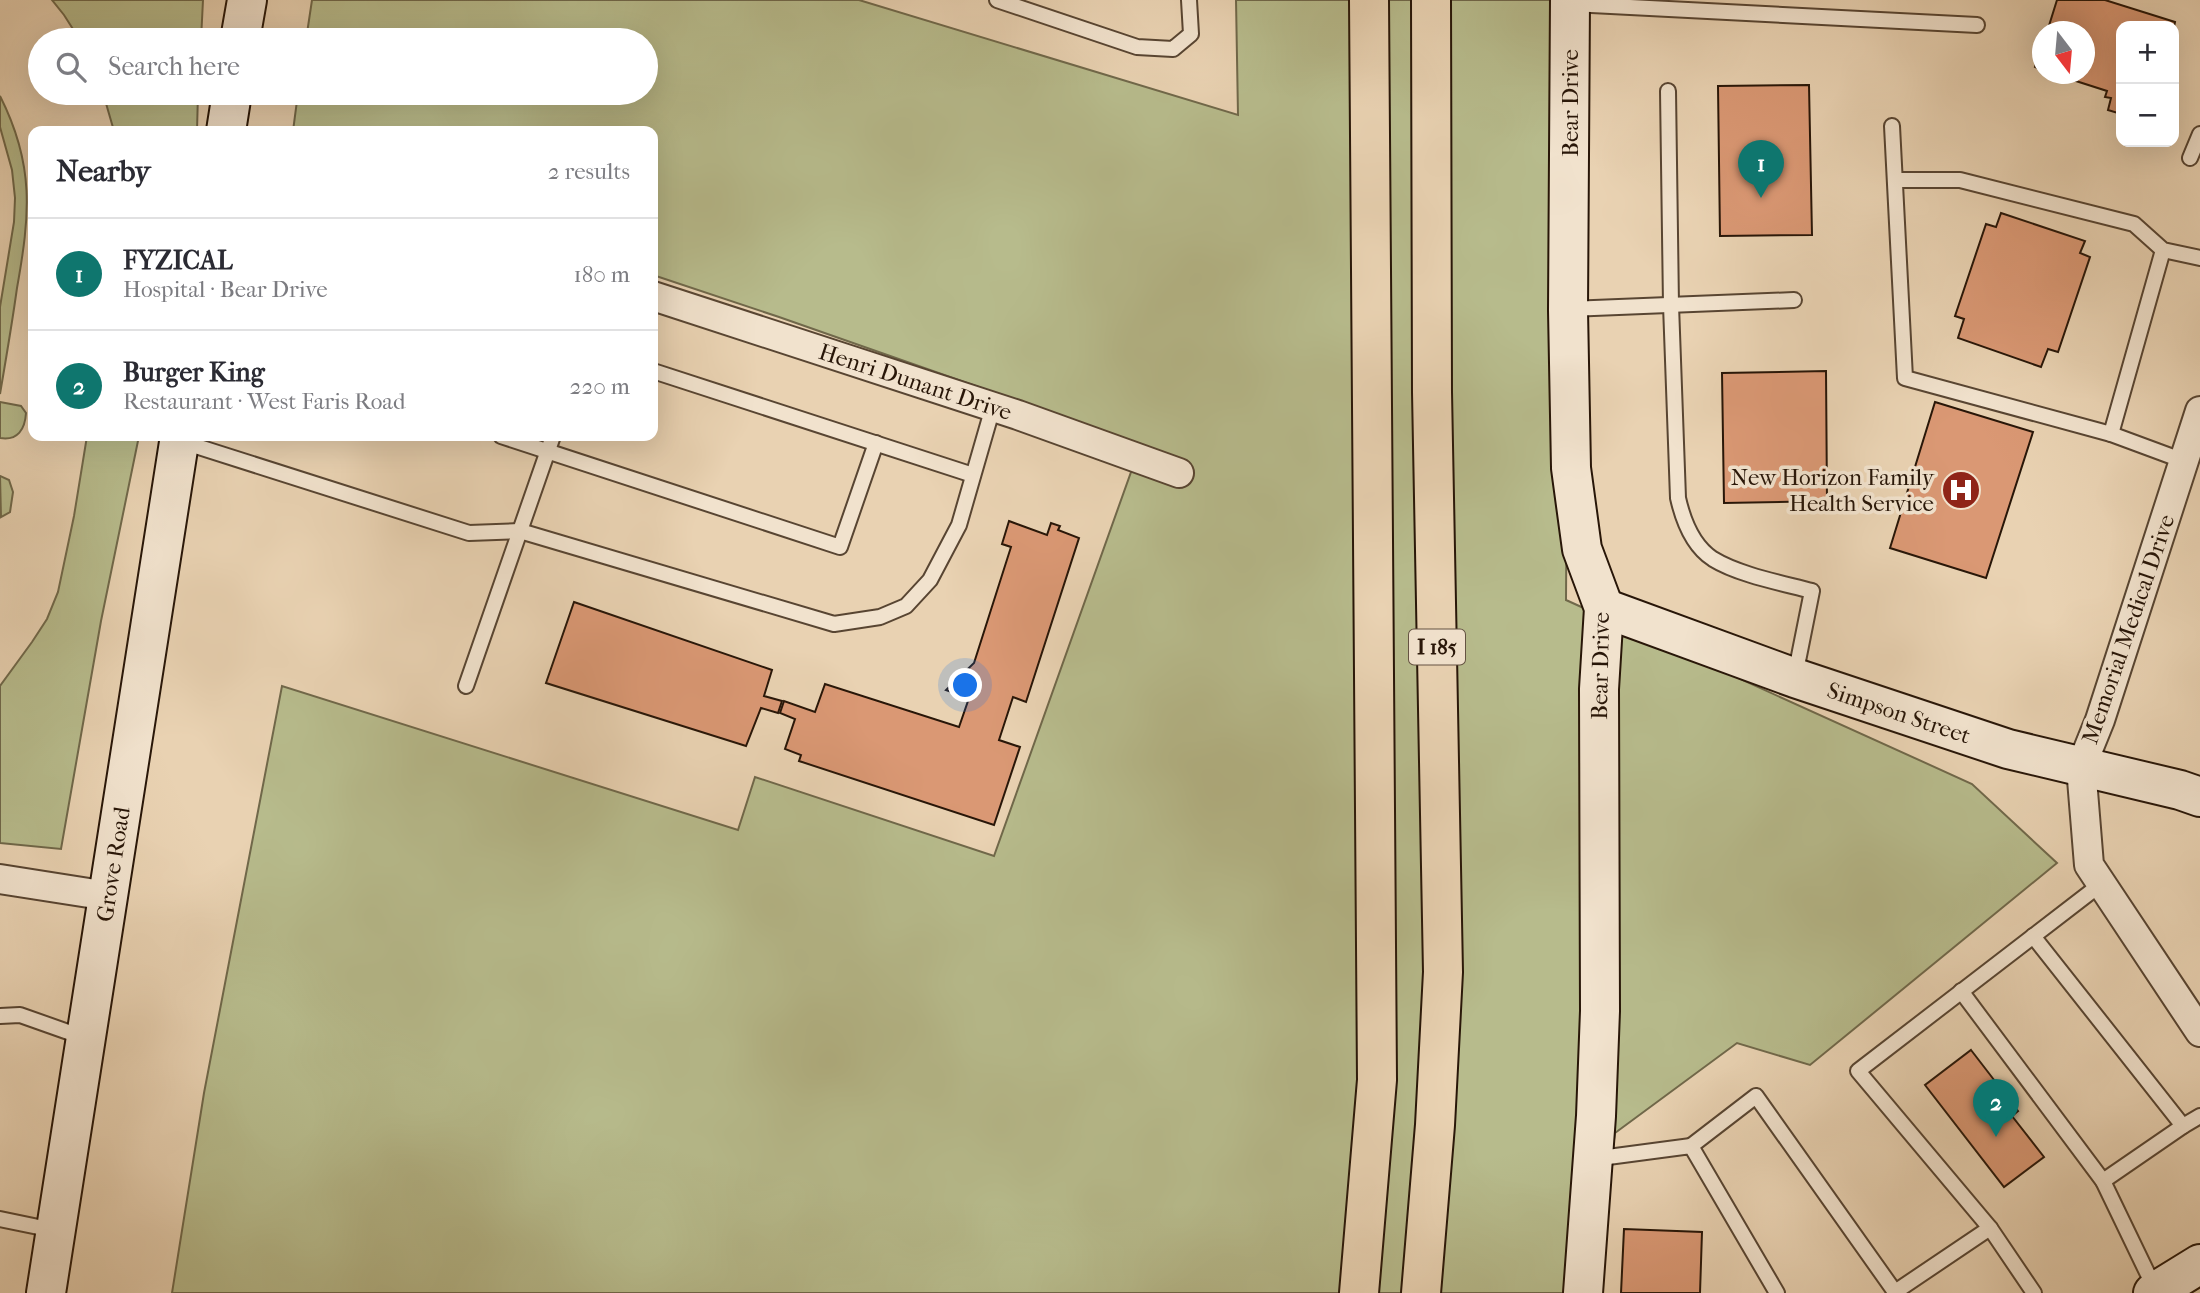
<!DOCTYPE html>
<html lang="en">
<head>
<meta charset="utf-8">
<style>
	body { margin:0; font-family:"IM FELL French Canon",serif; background:#f2f2f3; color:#2b2b33 }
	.controls { position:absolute; right:21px; top:21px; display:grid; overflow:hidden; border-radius:14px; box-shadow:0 7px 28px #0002 }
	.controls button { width:63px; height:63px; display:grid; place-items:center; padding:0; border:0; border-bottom:2px solid #e1e1e2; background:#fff; color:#2b2b33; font:35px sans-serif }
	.compass { position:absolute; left:2032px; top:21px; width:63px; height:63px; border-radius:50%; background:#fff; box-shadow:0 7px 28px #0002; rotate:164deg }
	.you { position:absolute; left:966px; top:686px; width:24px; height:24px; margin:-18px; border:5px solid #fff; border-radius:50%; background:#1a73e8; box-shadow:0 0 0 10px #1a73e833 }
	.badge { display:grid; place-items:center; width:46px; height:46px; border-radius:50%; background:#0f766e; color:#fff; font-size:23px; font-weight:700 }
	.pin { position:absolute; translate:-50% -58px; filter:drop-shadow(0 2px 4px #0008) }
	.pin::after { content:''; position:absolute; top:37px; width:24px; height:21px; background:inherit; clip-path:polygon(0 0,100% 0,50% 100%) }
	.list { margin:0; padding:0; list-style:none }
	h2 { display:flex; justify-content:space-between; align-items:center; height:91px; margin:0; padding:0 28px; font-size:30px }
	h2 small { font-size:23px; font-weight:400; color:#7c7c81 }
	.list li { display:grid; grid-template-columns:46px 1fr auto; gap:21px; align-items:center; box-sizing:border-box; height:112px; padding:0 28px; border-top:2px solid #e1e1e2 }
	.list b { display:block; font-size:26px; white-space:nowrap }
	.list p { margin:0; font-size:23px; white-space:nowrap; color:#7c7c81 }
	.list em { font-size:23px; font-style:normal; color:#7c7c81 }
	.icon { flex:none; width:38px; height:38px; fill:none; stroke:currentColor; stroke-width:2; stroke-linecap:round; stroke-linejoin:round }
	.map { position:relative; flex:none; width:2200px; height:1293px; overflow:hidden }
	.search { position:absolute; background:#fff; box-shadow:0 7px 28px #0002; left:28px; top:28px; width:630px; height:77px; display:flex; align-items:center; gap:18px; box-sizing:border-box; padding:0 24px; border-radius:38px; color:#7c7c81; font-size:26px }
	.panel { position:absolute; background:#fff; box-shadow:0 7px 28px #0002; left:28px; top:126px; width:630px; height:315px; border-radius:14px }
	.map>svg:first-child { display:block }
</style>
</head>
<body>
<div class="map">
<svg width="2200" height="1293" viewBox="0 0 2200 1293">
	<rect width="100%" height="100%" fill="#e9d2b2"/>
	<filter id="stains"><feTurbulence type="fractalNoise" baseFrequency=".00286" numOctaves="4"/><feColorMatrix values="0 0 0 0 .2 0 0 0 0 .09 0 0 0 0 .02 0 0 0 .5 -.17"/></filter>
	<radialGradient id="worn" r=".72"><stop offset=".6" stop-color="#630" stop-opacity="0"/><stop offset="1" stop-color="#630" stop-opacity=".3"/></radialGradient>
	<g fill="#b7bb8c" stroke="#70684a" stroke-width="2">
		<polygon points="52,0 203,0 201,40 80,40 64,15"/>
		<polygon points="312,0 859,0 1238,115 1236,0 1570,0 1566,600 1972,784 2057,863 1810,1065 1737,1043 1615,1133 1591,1293 172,1293 204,1093 282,686 738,830 755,777 994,856 1141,444 779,317 653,275 653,131 293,131 298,93 646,93 646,40 306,40"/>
		<polygon points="103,93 198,93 197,131 114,131"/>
		<path d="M 0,96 C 35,165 30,215 17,288 C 12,324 6,359 0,394 L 0,307 L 14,222 L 15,198 L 12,170 L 0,127 Z"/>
		<path d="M 0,402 L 21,406 L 26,413 C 25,429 18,441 0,438 Z"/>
		<polygon points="87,436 139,436 101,621 61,849 0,843 0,686 32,642 47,619 58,592 74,516"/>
		<polygon points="0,476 9,480 13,492 10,512 1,517"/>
	</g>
	<g fill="#da9874" stroke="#281608" stroke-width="2">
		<polygon points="2057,0 2105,0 2175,22 2174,27 2121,26 2121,114 2108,110 2111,98 2105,97 2107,91 2054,74 2084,74 2084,32 2047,32"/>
		<polygon points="2042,46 2042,70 2035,67"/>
		<polygon points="1809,85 1812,235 1720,236 1718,86"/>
		<polygon points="2001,213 2085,241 2080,253 2090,257 2058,352 2048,349 2041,367 1958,338 1964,319 1955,316 1986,224 1996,227"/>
		<polygon points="1826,371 1827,501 1724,503 1722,373"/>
		<polygon points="1935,402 2033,432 1986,578 1890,548"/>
		<polygon points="1009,521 1047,535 1051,523 1060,526 1058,530 1079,538 1026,702 1013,697 999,740 1020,747 994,825 799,761 801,755 785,749 795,719 780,713 784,701 815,712 825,684 959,727 969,698 946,690 974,663 1011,547 1002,544"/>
		<polygon points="574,602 772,670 764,696 782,701 778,713 761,708 746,746 546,683"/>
		<polygon points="1971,1050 2018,1111 2012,1116 2044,1157 2004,1187 1925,1085"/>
		<polygon points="1624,1229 1702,1232 1700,1293 1621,1293"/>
	</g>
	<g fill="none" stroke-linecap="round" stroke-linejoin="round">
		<defs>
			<g id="lane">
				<polyline points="997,0 1137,47 1173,49 1191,34 1189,0"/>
				<polyline points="1572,4 1977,25"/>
				<path d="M 1668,91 L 1671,305 L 1678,498 C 1683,520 1693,546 1713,559 C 1739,575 1782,583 1812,591 L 1795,676"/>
				<polyline points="1892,126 1905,378 2111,434 2184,461"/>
				<polyline points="2190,158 2200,134"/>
				<polyline points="1895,180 1960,180 2134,224 2163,250 2200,258"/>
				<polyline points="1569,309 1794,300"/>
				<polyline points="653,371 973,475"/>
				<polyline points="2111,434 2163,250"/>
				<polyline points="501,436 840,547 876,443"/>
				<polyline points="180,441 469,533 520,531 834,624 880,617 906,606 930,580 959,525 993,407"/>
				<polyline points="466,686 553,436"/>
				<polyline points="2033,936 2183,1126 2103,1181 2156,1291"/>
				<polyline points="1961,991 2103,1181"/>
				<polyline points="0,1016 20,1015 85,1038"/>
				<polyline points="2183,1126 2200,1116"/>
				<polyline points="1691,1146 1756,1096 1895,1292 1990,1228 1858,1071 2101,884"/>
				<polyline points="1593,1159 1691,1146 1777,1293"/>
				<polyline points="0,1219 53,1230"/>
				<polyline points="1990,1228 2034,1293"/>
			</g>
			<g id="street">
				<path id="s1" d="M 653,296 L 1018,415 L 1179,473"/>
				<polyline points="2200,411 2100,720 2081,767 2089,865 2200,1032"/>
				<polyline points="0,879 108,896"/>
			</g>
			<g id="secondary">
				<polyline points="1570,0 1568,310 1571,468 1582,549 1604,608 1599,689 1600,1011 1596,1116 1583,1293"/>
				<polyline points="240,40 247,0"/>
				<polyline points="226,131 232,93"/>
				<path id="s2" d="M 1604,608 L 1795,678 L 2008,749 L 2180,790 L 2200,797"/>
				<path id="s3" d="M 46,1293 L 180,436"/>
				<polyline points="2153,1293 2200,1264"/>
			</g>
			<g id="highway">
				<polyline points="1359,1293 1377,1080 1369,0"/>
				<polyline points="1421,1293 1435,1125 1443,972 1432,392 1431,0"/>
			</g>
		</defs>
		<use href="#lane" stroke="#584532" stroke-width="18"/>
		<use href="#street" stroke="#584532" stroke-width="32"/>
		<use href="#secondary" stroke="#281608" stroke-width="42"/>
		<use href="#highway" stroke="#281608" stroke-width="42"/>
		<use href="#lane" stroke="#f1e2cd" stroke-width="14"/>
		<use href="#street" stroke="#f1e2cd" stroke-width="28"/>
		<use href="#secondary" stroke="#f1e2cd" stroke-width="38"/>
		<use href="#highway" stroke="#e9d2b2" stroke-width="38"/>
	</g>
	<defs>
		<symbol id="hospital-disc" viewBox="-11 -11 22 22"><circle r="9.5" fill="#8f2418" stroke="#f1e2cd"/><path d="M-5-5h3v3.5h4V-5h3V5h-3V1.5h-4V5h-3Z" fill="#fff"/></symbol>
	</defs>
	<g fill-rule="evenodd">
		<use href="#hospital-disc" x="1939" y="468" width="44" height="44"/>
	</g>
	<g text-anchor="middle" stroke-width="7" stroke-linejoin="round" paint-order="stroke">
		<rect fill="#f1e2cd" stroke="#645343" stroke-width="2" x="1409" y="629.5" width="56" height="35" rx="5"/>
		<g font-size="21" font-weight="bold" fill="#281608">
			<text x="1437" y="654">I 185</text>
		</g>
		<g font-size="23" fill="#281608" stroke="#f1e2cd">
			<text transform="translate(1570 103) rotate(-90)" y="8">Bear Drive</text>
			<text dy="8" stroke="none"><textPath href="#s1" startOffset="276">Henri Dunant Drive</textPath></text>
			<text transform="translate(2128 629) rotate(-71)" y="8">Memorial Medical Drive</text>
			<text transform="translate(1600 666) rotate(-89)" y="8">Bear Drive</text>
			<text dy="8" stroke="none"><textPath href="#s2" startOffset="313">Simpson Street</textPath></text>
			<text dy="8" stroke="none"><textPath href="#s3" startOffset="434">Grove Road</textPath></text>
		</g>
		<g font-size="23" fill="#281608" stroke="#f1e2cd" text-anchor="end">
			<text x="1934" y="485">New Horizon Family<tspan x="1934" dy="26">Health Service</tspan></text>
		</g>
	</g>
	<rect width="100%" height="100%" filter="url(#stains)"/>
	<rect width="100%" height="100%" fill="url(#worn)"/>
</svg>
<div class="controls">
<button>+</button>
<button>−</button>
</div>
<svg class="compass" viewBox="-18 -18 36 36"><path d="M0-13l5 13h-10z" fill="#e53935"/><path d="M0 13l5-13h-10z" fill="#7c7c81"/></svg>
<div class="you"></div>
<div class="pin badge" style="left:1761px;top:198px">1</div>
<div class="pin badge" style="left:1996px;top:1137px">2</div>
<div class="search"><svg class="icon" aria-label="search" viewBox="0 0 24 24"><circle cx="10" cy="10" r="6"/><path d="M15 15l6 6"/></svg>Search here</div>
<section class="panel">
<h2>Nearby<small>2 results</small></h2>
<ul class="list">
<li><span class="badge">1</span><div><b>FYZICAL</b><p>Hospital · Bear Drive</p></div><em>180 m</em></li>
<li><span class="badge">2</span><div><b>Burger King</b><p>Restaurant · West Faris Road</p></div><em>220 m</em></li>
</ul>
</section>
</div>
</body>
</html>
